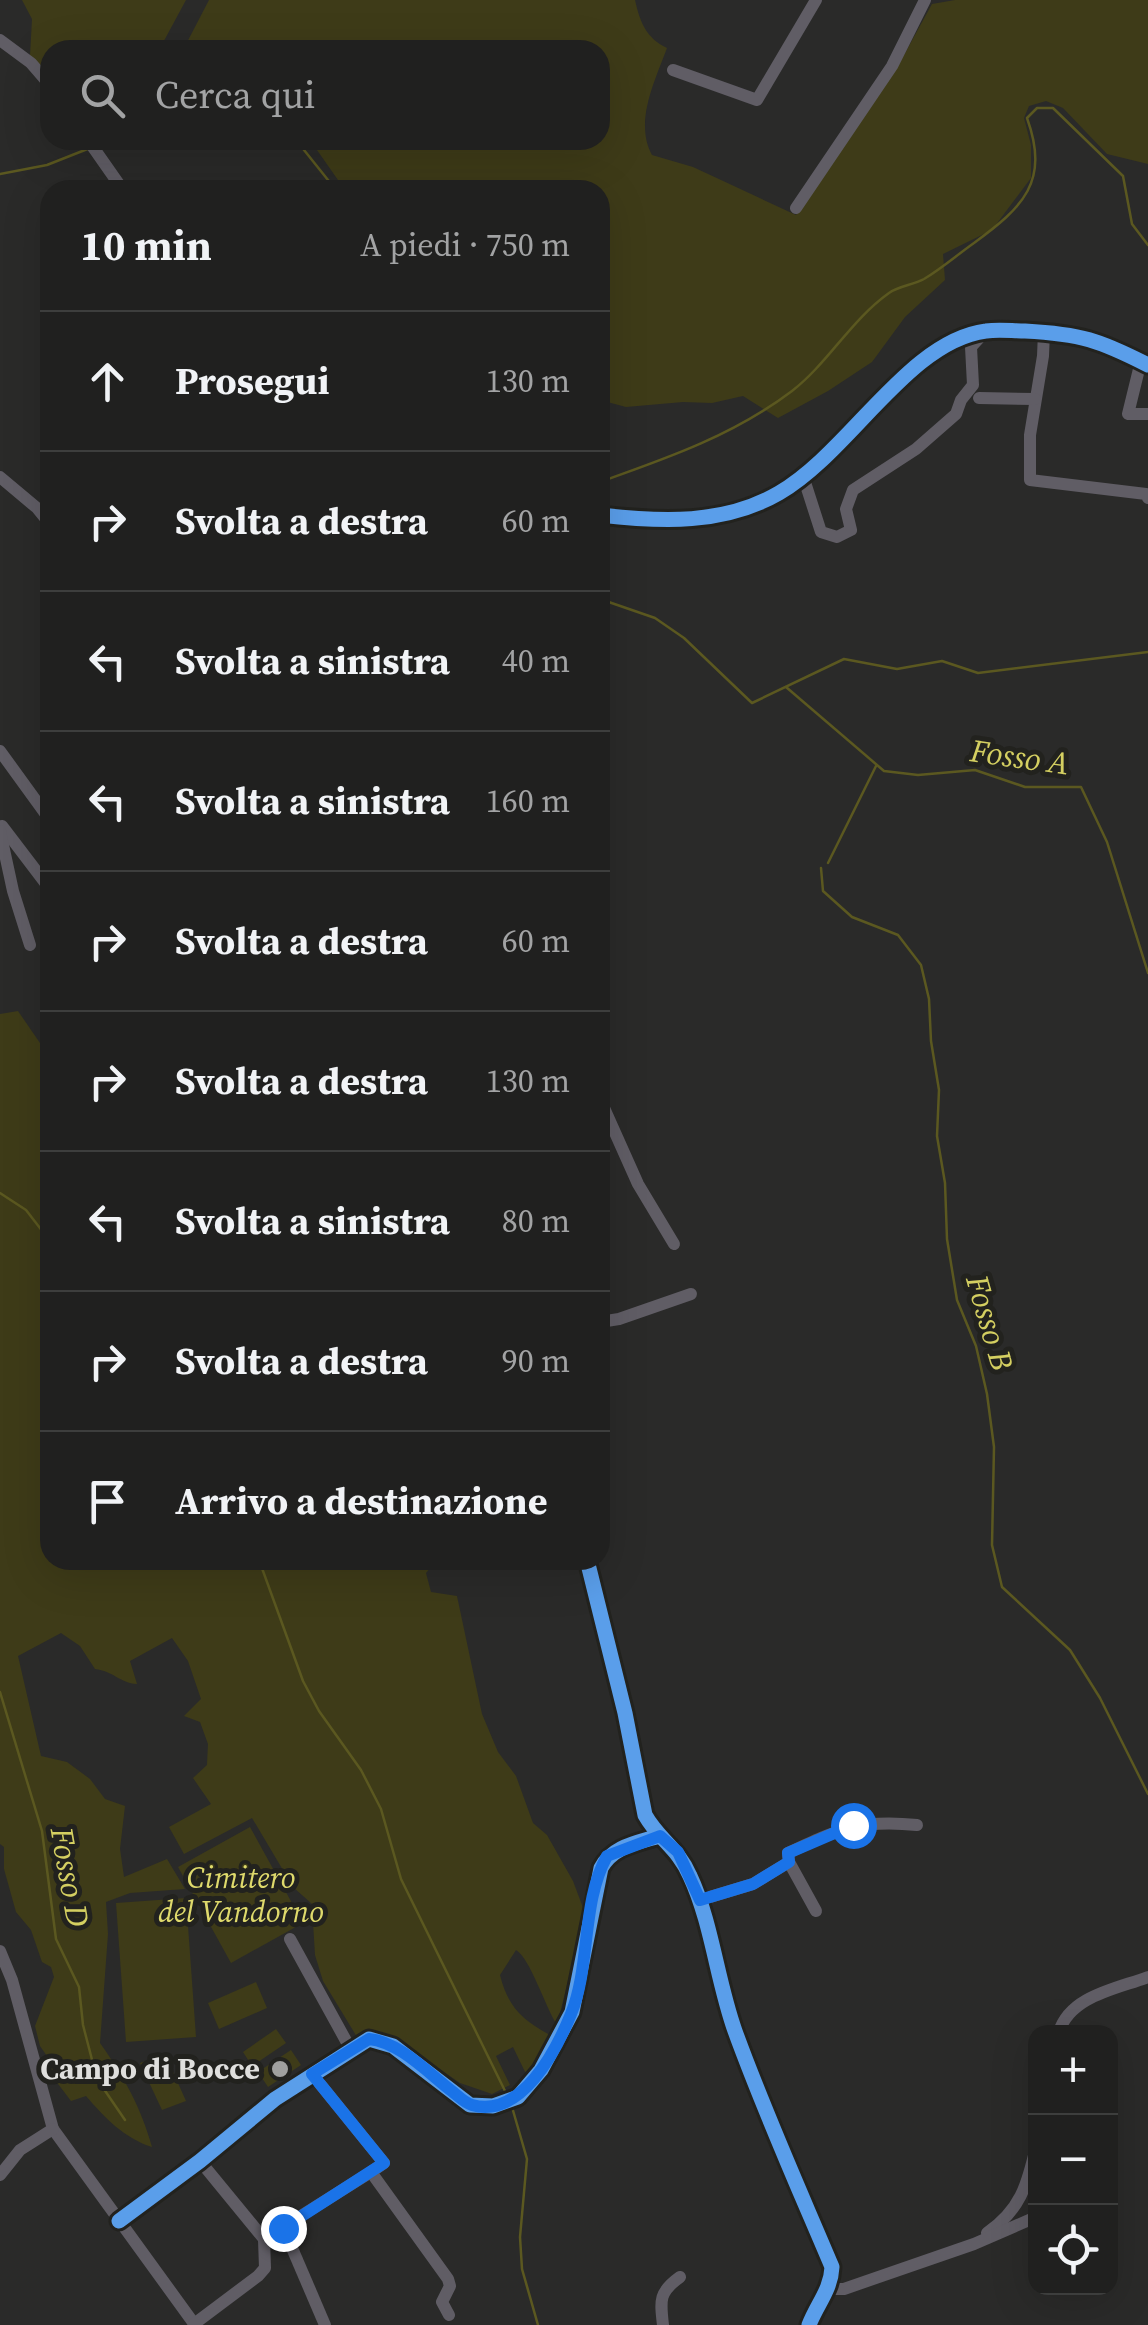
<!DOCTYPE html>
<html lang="it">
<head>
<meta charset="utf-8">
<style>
	body { margin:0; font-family:"Source Serif 4",serif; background:#282828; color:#f1f3f6 }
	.controls { position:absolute; right:30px; bottom:30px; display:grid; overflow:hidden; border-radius:20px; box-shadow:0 10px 40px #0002 }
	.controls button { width:90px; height:90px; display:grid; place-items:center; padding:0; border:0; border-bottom:2px solid #3d3e3d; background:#20201f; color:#f1f3f6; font:50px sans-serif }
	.stop { position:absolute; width:30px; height:30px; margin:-22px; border:8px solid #1a73e8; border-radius:50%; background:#fff }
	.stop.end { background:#1a73e8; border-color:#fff; box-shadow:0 2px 10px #0008 }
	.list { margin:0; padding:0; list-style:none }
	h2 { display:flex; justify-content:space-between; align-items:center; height:130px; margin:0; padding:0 40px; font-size:42px }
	h2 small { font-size:32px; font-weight:400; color:#a2a3a4 }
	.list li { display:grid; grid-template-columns:65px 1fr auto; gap:30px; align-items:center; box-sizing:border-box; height:140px; padding:0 40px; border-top:2px solid #3d3e3d }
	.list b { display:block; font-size:38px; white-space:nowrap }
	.list em { font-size:32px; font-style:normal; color:#a2a3a4 }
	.icon { flex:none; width:55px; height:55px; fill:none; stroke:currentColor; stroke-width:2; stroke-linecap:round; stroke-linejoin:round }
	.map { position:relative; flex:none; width:1148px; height:2325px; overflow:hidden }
	.search { position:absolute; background:#20201f; box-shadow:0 10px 40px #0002; left:40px; top:40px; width:570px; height:110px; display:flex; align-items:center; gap:25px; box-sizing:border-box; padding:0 35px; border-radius:30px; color:#a2a3a4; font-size:38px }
	.panel { position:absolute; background:#20201f; box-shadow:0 10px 40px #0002; left:40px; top:180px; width:570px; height:1390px; border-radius:30px }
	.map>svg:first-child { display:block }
</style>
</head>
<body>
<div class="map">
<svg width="1148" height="2325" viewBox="0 0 1148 2325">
	<rect width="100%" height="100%" fill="#2a2a29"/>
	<g fill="#3e3b18">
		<polygon points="22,0 186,0 159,50 50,50 50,75 30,56 32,19"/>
		<path d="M 209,0 L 635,0 C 640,22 646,38 667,48 C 655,81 634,122 652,155 L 693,167 L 796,215 L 899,64 L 932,4 L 955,0 L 1148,0 L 1148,164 L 1107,154 L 1063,108 L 1046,101 L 1029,106 L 1024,118 L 1031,145 L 1031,178 L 992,230 L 943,254 L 945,280 L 905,317 L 872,362 L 828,391 L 778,418 L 743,396 L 712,403 L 683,402 L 626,407 L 600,400 L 600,190 L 345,190 L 310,140 L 600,140 L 600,50 L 183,50 Z"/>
		<path d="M 18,1011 L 40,1043 L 50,1040 L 50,1560 L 437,1560 L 426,1573 L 431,1592 L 457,1596 L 482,1714 L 498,1752 L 516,1776 L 533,1823 L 547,1835 L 573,1881 L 585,1913 L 557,2025 C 545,2006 530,1958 516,1950 L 500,1975 C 508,2007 522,2020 550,2035 L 527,2076 L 513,2047 L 496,2056 L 510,2085 L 492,2094 L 460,2083 L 388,2034 L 369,2033 L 357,2037 L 323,1981 L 315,1955 L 313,1922 L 321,1912 L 293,1887 L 252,1818 L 184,1854 L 169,1827 L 211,1804 L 193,1778 L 207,1765 L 208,1744 L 200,1722 L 184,1716 L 201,1699 L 188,1661 L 172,1638 L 130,1661 L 137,1684 C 120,1683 113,1671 95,1669 L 80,1646 L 61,1633 L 18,1656 L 41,1756 L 67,1762 L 90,1779 L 105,1799 L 125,1806 L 120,1849 L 124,1877 L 167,1859 L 185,1889 L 130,1893 L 106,1902 L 108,1934 L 100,2043 C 124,2077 141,2107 152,2147 C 124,2138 105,2118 86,2096 L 71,2101 L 52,2076 L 51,2062 L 40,2046 L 35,2026 L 54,1977 L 51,1967 L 42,1962 L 31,1930 L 16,1912 L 4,1869 L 4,1847 L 0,1844 L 0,1014 Z"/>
		<polygon points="250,1827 303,1923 231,1963 178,1867"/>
		<polygon points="186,1898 196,2037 126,2042 116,1903"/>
		<polygon points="256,1982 267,2008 219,2029 208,2003"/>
		<polygon points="276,2029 286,2043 252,2066 243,2052"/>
		<polygon points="291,2050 301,2065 268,2087 258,2072"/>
		<polygon points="165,2054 186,2101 162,2110 140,2063"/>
	</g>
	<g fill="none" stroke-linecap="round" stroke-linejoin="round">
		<g stroke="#5b5820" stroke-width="2.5">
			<polyline points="296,140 336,190"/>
			<polyline points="97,145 110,140"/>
			<polyline points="0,174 47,165 90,148"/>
			<path d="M 600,482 C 668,458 734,435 792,391 C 828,363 851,320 889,293 C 899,286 913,285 924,279 C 941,269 957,255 974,243 C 1023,207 1050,182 1027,118 L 1037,108 L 1053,108 L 1123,176 L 1132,224 L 1148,245"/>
			<polyline points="600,599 655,618 684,638 752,703 844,659 897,669 942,661 978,673 1148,652"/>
			<polyline points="786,687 884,771 918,775 975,770 1025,787 1081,787 1107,842 1148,973"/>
			<polyline points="828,863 876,766"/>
			<polyline points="821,868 823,891 852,917 898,935 921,965 929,999 931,1041 939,1090 937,1136 945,1183 947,1239 957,1300 976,1346 987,1394 994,1447 992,1545 1002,1587 1070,1650 1100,1698 1148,1794"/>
			<polyline points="0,1193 26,1210 50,1241"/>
			<polyline points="259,1560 303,1681 319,1711 361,1770 381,1809 401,1879 507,2095"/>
			<polyline points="0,1692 42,1831 56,1939 79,1987 83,2025 97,2079 125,2120"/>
			<polyline points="512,2107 527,2159 520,2237 522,2269 538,2325"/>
		</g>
		<g stroke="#605d65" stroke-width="12">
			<polyline points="0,40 31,63 50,85"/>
			<polyline points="673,70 757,100 816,0"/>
			<polyline points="88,140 123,190"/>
			<polyline points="796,208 892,66 925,0"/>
			<polyline points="1044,332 1043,356 1030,435 1030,480 1146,494 1148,498"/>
			<polyline points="1141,361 1128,414 1148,414"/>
			<polyline points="979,398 1035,399"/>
			<polyline points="803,476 821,532 837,537 851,530 846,509 853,490 916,449 956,414 961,400 973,385 971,347 983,334"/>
			<polyline points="0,477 37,508 50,524"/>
			<path d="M 600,515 C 661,522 724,525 779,493 C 850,452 908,341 986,331 C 999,329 1012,331 1025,331 C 1081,334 1099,340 1148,365"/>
			<polyline points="0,751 50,820"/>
			<polyline points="2,826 50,889"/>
			<polyline points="0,831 13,891 30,945"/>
			<polyline points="600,1099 638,1184 674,1244"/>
			<polyline points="600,1322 619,1319 691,1294"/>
			<path d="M 587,1560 L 625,1713 L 645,1815 C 659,1840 678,1848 690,1876 C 712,1923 717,1981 735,2031 C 764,2111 799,2189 832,2267 C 831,2290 817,2304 809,2325"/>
			<polyline points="700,1900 753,1884 789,1862"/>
			<path d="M 816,1911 L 789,1862 L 788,1853 C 839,1829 860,1819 917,1825"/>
			<polyline points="290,1939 350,2048"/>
			<polyline points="0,1951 12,1980 53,2129 195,2325"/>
			<path d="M 1059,2032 C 1070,1996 1116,1989 1148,1977"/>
			<polyline points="312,2074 384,2163 371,2172 448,2279 450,2286 442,2302 449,2315"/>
			<polyline points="200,2161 264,2239"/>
			<polyline points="0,2175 20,2150 53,2129"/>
			<path d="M 119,2221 L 200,2161 L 275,2099 L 369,2039 L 393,2046 L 470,2105 L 493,2106 L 518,2097 L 541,2070 L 572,2012 L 601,1868 C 613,1846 637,1843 659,1836"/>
			<polyline points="283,2227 325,2325"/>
			<path d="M 987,2233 C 1020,2210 1027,2186 1036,2147"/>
			<polyline points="829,2289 844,2289 974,2244 1036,2217"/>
			<polyline points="194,2324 258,2276 265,2268 264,2239 371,2172"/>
			<path d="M 663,2325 C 660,2300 659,2292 680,2277"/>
		</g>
		<defs>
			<g id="cycleway">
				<path d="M 600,515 C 661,522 724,525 779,493 C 850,452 908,341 986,331 C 999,329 1012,331 1025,331 C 1081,334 1099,340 1148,365"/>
				<path d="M 587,1560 L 625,1713 L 645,1815 C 659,1840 678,1848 690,1876 C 712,1923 717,1981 735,2031 C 764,2111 799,2189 832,2267 C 831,2290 817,2304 809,2325"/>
				<path d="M 119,2221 L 200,2161 L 275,2099 L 369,2039 L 393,2046 L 470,2105 L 493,2106 L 518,2097 L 541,2070 L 572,2012 L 601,1868 C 613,1846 637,1843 659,1836"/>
			</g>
		</defs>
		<use href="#cycleway" stroke="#22221e" stroke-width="21"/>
		<use href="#cycleway" stroke="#5a9eea" stroke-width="15"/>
	</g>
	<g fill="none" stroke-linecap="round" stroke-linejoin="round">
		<path stroke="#1a73e8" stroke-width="12" d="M 283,2228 L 384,2163 L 312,2074 L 369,2039 C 400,2042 429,2074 453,2092 C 458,2096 465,2103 472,2105 C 521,2119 556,2051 571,2014 C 591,1965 581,1903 607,1856 L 660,1836 L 678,1852 L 700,1900 L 753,1884 L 789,1862 L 788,1853 L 853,1825"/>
	</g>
	<circle fill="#a0a09e" stroke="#22221e" stroke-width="4" cx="280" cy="2069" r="10"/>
	<g text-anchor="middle" stroke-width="10" stroke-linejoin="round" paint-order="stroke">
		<g font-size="30" font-style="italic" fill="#dfda6c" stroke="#22221e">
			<text x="241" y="1888">Cimitero<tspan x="241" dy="34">del Vandorno</tspan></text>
		</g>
		<g font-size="30" font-weight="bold" fill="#dfdfdd" stroke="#22221e" text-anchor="end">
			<text x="260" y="2079">Campo di Bocce</text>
		</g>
		<g font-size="32" font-style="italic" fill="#d4cf61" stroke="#22221e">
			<text transform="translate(1020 757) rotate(8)" y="11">Fosso A</text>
			<text transform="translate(990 1323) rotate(74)" y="11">Fosso B</text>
			<text transform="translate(70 1877) rotate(80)" y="11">Fosso D</text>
		</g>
	</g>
</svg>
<div class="controls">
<button>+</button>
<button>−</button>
<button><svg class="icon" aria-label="locate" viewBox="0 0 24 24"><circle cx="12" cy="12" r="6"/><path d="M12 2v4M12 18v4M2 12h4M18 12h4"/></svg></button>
</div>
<div class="stop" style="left:853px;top:1825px"></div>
<div class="stop end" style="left:283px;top:2228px"></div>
<div class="search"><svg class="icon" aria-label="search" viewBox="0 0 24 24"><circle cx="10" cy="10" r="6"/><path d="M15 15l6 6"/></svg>Cerca qui</div>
<section class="panel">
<h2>10 min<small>A piedi · 750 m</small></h2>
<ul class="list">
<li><svg class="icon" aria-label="ahead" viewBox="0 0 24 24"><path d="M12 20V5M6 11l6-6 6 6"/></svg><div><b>Prosegui</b></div><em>130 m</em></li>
<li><svg class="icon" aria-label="right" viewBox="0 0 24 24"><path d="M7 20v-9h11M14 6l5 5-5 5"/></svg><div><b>Svolta a destra</b></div><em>60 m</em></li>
<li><svg class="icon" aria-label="left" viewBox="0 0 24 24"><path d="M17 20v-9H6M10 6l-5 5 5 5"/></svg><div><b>Svolta a sinistra</b></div><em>40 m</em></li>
<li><svg class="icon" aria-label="left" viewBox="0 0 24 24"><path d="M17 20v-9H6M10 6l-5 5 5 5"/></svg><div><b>Svolta a sinistra</b></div><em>160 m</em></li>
<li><svg class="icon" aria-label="right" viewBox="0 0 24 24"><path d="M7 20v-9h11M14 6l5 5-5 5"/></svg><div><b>Svolta a destra</b></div><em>60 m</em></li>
<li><svg class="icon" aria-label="right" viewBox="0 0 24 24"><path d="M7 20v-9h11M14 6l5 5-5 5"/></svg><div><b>Svolta a destra</b></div><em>130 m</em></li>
<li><svg class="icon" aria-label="left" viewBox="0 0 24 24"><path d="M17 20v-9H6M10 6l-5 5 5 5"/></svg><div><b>Svolta a sinistra</b></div><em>80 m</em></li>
<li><svg class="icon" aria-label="right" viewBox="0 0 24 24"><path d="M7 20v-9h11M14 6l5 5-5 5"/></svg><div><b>Svolta a destra</b></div><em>90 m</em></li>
<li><svg class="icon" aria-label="arrive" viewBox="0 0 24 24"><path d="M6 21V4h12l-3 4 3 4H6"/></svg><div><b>Arrivo a destinazione</b></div></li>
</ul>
</section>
</div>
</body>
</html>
